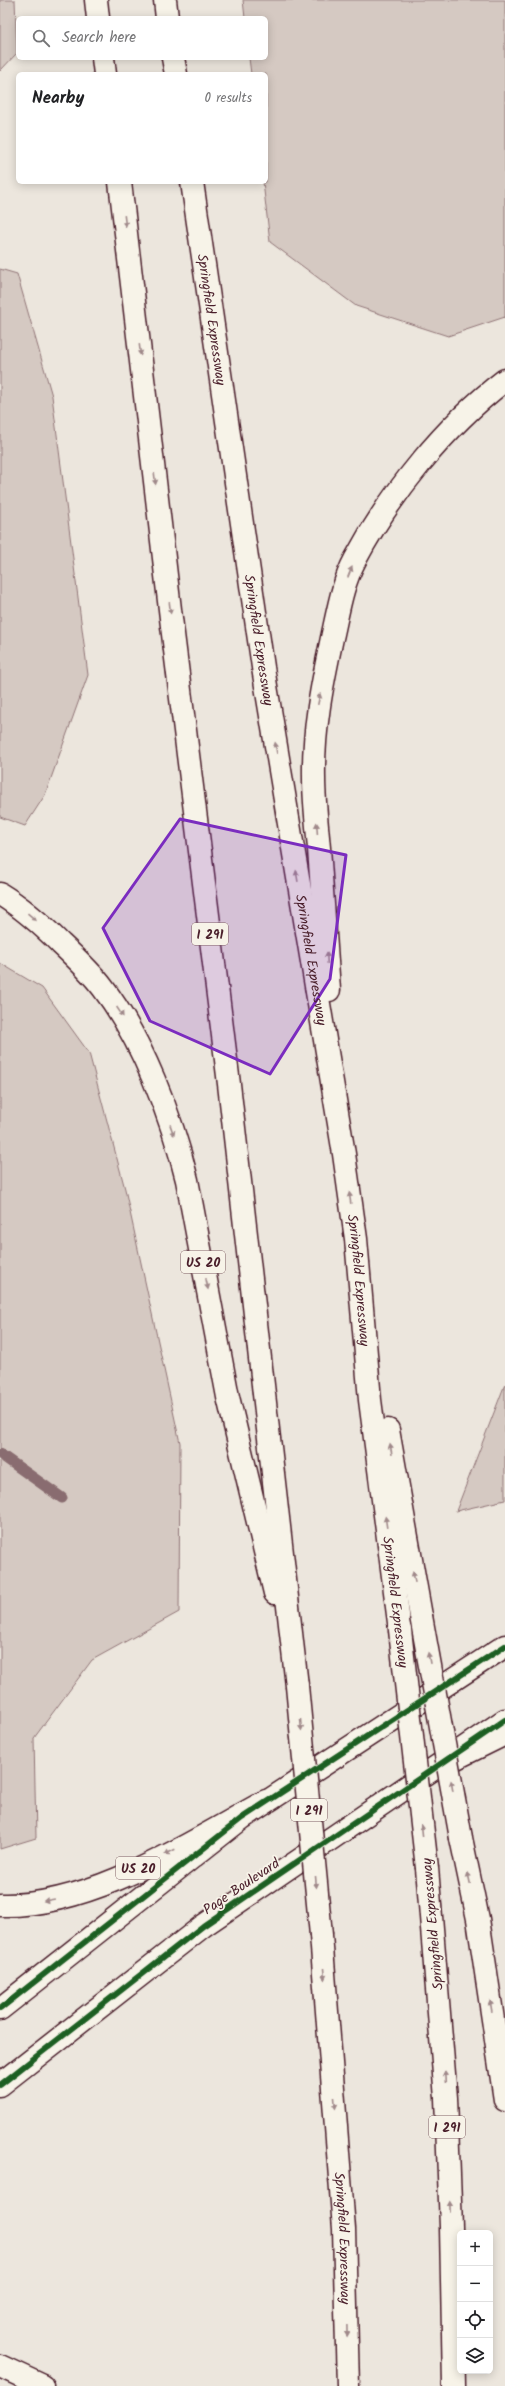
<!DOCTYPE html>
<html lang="en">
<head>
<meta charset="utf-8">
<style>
	body { margin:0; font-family:Kalam,sans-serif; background:#f2f2f2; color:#202124 }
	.controls { position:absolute; right:12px; bottom:12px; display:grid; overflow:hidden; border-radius:6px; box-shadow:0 2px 10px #0003 }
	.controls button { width:36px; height:36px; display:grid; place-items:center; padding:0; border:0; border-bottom:1px solid #e0e0e0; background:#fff; color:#202124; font:20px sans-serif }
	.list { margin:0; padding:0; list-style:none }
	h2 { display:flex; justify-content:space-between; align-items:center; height:52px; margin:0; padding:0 16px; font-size:17px }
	h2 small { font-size:13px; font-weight:400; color:#757577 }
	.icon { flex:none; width:22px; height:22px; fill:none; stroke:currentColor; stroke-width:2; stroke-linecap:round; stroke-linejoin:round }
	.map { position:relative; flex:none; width:505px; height:2386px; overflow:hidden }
	.search { position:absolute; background:#fff; box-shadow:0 2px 10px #0003; left:16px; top:16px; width:252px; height:44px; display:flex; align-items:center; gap:10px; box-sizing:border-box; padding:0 14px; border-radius:6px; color:#757577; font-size:15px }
	.panel { position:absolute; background:#fff; box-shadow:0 2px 10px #0003; left:16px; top:72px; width:252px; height:112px; border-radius:6px }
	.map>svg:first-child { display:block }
</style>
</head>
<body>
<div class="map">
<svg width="505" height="2386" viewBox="0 0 505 2386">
	<rect width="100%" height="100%" fill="#ece6dd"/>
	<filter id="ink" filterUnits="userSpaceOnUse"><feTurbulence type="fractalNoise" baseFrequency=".025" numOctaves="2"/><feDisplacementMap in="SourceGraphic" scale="8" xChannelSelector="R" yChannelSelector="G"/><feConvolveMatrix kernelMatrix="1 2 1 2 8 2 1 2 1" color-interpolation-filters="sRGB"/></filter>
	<g filter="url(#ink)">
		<g fill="#d5c9c2" stroke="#907476">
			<polygon points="0,0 15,0 17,53 0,71"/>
			<polygon points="243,0 505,0 505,317 448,336 356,306 270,242 263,182 266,182 266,74 251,74 249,58 266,58 266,18 245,18"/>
			<polygon points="0,269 17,274 52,396 88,675 45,795 25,826 0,817"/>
			<polygon points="0,963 42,988 89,1053 125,1189 180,1443 179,1612 92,1660 34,1738 36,1838 0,1849"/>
			<polygon points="505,1384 505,1500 456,1511"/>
		</g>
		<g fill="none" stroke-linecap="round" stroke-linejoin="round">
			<polyline stroke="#896c6f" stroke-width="11" points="0,1454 62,1498"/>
			<defs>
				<g id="primary">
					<polyline points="0,2009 242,1818 505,1646"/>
					<polyline points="0,2085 203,1926 505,1720"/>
				</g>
				<g id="highway">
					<polyline points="96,0 98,18"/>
					<polyline points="165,0 167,18"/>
					<polyline points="103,58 105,74"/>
					<polyline points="173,58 176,74"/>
					<polyline points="120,182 171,618 229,1084 297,1686"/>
					<path id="s1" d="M 192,182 L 264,674 L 344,1154 L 356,1239 L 370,1400 L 400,1630"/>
					<path d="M 0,894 C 23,908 42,925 61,944 C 76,958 91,972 103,988 C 142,1039 172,1118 187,1180 L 228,1397 L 275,1593"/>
					<path d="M 329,990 C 326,943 322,895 319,848 C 317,825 314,801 314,778 C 313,729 322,685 332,638 C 338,612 342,584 355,560 C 390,494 446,425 505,380"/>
					<polyline points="388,1430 421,1616"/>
					<polyline points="438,1767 505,1734"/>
					<polyline points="461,1838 478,1919 505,2100"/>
					<polyline points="427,1868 446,2098 451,2227 454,2386"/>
					<path d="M 0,1905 C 90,1908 189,1843 266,1801"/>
					<path id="s2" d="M 321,1935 L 344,2229 L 348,2386"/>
					<polyline points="0,2366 43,2386"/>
				</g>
			</defs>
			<use href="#primary" stroke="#4a1f2b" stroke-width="25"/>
			<use href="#highway" stroke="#4a1f2b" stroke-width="25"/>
			<use href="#primary" stroke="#f7f3e8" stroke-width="22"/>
			<use href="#highway" stroke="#f7f3e8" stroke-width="22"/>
			<defs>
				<g id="highway-bridge">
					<polyline points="421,1616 461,1838"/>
					<polyline points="400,1630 427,1868"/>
					<polyline points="297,1686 321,1935"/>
				</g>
			</defs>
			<use href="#highway-bridge" stroke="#4a1f2b" stroke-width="25" stroke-linecap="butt"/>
			<use href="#highway-bridge" stroke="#f7f3e8" stroke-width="22"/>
			<defs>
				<g id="cycleway">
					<polyline points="0,2009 242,1818 505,1646"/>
					<polyline points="0,2085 203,1926 505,1720"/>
				</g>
			</defs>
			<use href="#cycleway" stroke="#f7f3e8" stroke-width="8"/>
			<use href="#cycleway" stroke="#1b5e20" stroke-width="6"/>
		</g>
		<defs><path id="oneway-solid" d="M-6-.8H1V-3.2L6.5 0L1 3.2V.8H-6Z"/></defs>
		<g fill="#a0898a">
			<use href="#oneway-solid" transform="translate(125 221) rotate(83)"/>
			<use href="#oneway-solid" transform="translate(140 350) rotate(83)"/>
			<use href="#oneway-solid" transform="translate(155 479) rotate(83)"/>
			<use href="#oneway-solid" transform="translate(350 572) rotate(-68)"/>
			<use href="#oneway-solid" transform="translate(170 608) rotate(83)"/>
			<use href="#oneway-solid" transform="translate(319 699) rotate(-78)"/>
			<use href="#oneway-solid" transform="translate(276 748) rotate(-99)"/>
			<use href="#oneway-solid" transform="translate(317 828) rotate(-94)"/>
			<use href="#oneway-solid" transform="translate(297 876) rotate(-99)"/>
			<use href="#oneway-solid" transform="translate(32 917) rotate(41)"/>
			<use href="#oneway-solid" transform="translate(327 958) rotate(-93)"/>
			<use href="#oneway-solid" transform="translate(120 1012) rotate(56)"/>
			<use href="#oneway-solid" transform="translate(172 1130) rotate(70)"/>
			<use href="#oneway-solid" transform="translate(350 1198) rotate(-98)"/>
			<use href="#oneway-solid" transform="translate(207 1284) rotate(79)"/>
			<use href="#oneway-solid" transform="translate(391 1449) rotate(-100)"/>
			<use href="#oneway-solid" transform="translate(386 1522) rotate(-98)"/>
			<use href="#oneway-solid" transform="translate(414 1577) rotate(-100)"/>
			<use href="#oneway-solid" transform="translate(429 1658) rotate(-100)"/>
			<use href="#oneway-solid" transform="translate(301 1725) rotate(85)"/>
			<use href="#oneway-solid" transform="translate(452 1786) rotate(-100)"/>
			<use href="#oneway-solid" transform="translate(422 1830) rotate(-96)"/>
			<use href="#oneway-solid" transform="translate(170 1852) rotate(153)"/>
			<use href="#oneway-solid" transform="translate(469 1878) rotate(-102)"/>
			<use href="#oneway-solid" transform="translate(316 1882) rotate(85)"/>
			<use href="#oneway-solid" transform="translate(49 1900) rotate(170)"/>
			<use href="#oneway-solid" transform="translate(324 1974) rotate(85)"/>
			<use href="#oneway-solid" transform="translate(491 2006) rotate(-99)"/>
			<use href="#oneway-solid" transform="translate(445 2077) rotate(-94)"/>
			<use href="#oneway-solid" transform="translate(335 2103) rotate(85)"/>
			<use href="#oneway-solid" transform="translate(450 2207) rotate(-92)"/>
			<use href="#oneway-solid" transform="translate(347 2331) rotate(89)"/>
		</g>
	</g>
	<path fill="#7b2cbf" fill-opacity="0.2" stroke="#7b2cbf" stroke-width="3" stroke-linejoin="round" d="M 180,819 L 346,855 L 330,979 L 270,1074 L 150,1021 L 103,928 Z"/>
	<g text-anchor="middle" stroke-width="3.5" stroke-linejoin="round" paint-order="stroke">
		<g fill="#f7f3e8" stroke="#7e5f64" stroke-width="1">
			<rect x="192" y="923" width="36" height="22" rx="3"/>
			<rect x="181" y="1251" width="44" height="22" rx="3"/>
			<rect x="291" y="1799" width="36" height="22" rx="3"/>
			<rect x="116" y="1857" width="44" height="22" rx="3"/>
			<rect x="429" y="2116" width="36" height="22" rx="3"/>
		</g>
		<g font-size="13" font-weight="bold" fill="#4a1f2b">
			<text x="210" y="939">I 291</text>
			<text x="203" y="1267">US 20</text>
			<text x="309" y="1815">I 291</text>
			<text x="138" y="1873">US 20</text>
			<text x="447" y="2132">I 291</text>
		</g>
		<g font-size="14" fill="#4a1f2b" stroke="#f7f3e8">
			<text dy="5" stroke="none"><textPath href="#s1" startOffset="139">Springfield Expressway</textPath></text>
			<text dy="5" stroke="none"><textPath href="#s1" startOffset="463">Springfield Expressway</textPath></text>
			<text dy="5" stroke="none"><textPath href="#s1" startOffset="787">Springfield Expressway</textPath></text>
			<text dy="5" stroke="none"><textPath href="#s1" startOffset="1111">Springfield Expressway</textPath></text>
			<text transform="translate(396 1602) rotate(83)" y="5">Springfield Expressway</text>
			<text transform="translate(241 1886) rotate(-34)" y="5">Page Boulevard</text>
			<text transform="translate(432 1924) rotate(-95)" y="5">Springfield Expressway</text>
			<text dy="5" stroke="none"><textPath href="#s2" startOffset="304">Springfield Expressway</textPath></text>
		</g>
	</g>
</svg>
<div class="controls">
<button>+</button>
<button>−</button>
<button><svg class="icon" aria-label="locate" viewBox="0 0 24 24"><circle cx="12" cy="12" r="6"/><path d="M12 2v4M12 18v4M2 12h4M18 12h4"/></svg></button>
<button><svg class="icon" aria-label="layers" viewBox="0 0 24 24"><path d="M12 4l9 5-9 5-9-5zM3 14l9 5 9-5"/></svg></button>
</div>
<div class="search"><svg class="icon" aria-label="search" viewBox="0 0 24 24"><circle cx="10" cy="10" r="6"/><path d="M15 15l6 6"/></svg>Search here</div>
<section class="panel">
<h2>Nearby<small>0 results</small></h2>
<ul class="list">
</ul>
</section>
</div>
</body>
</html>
